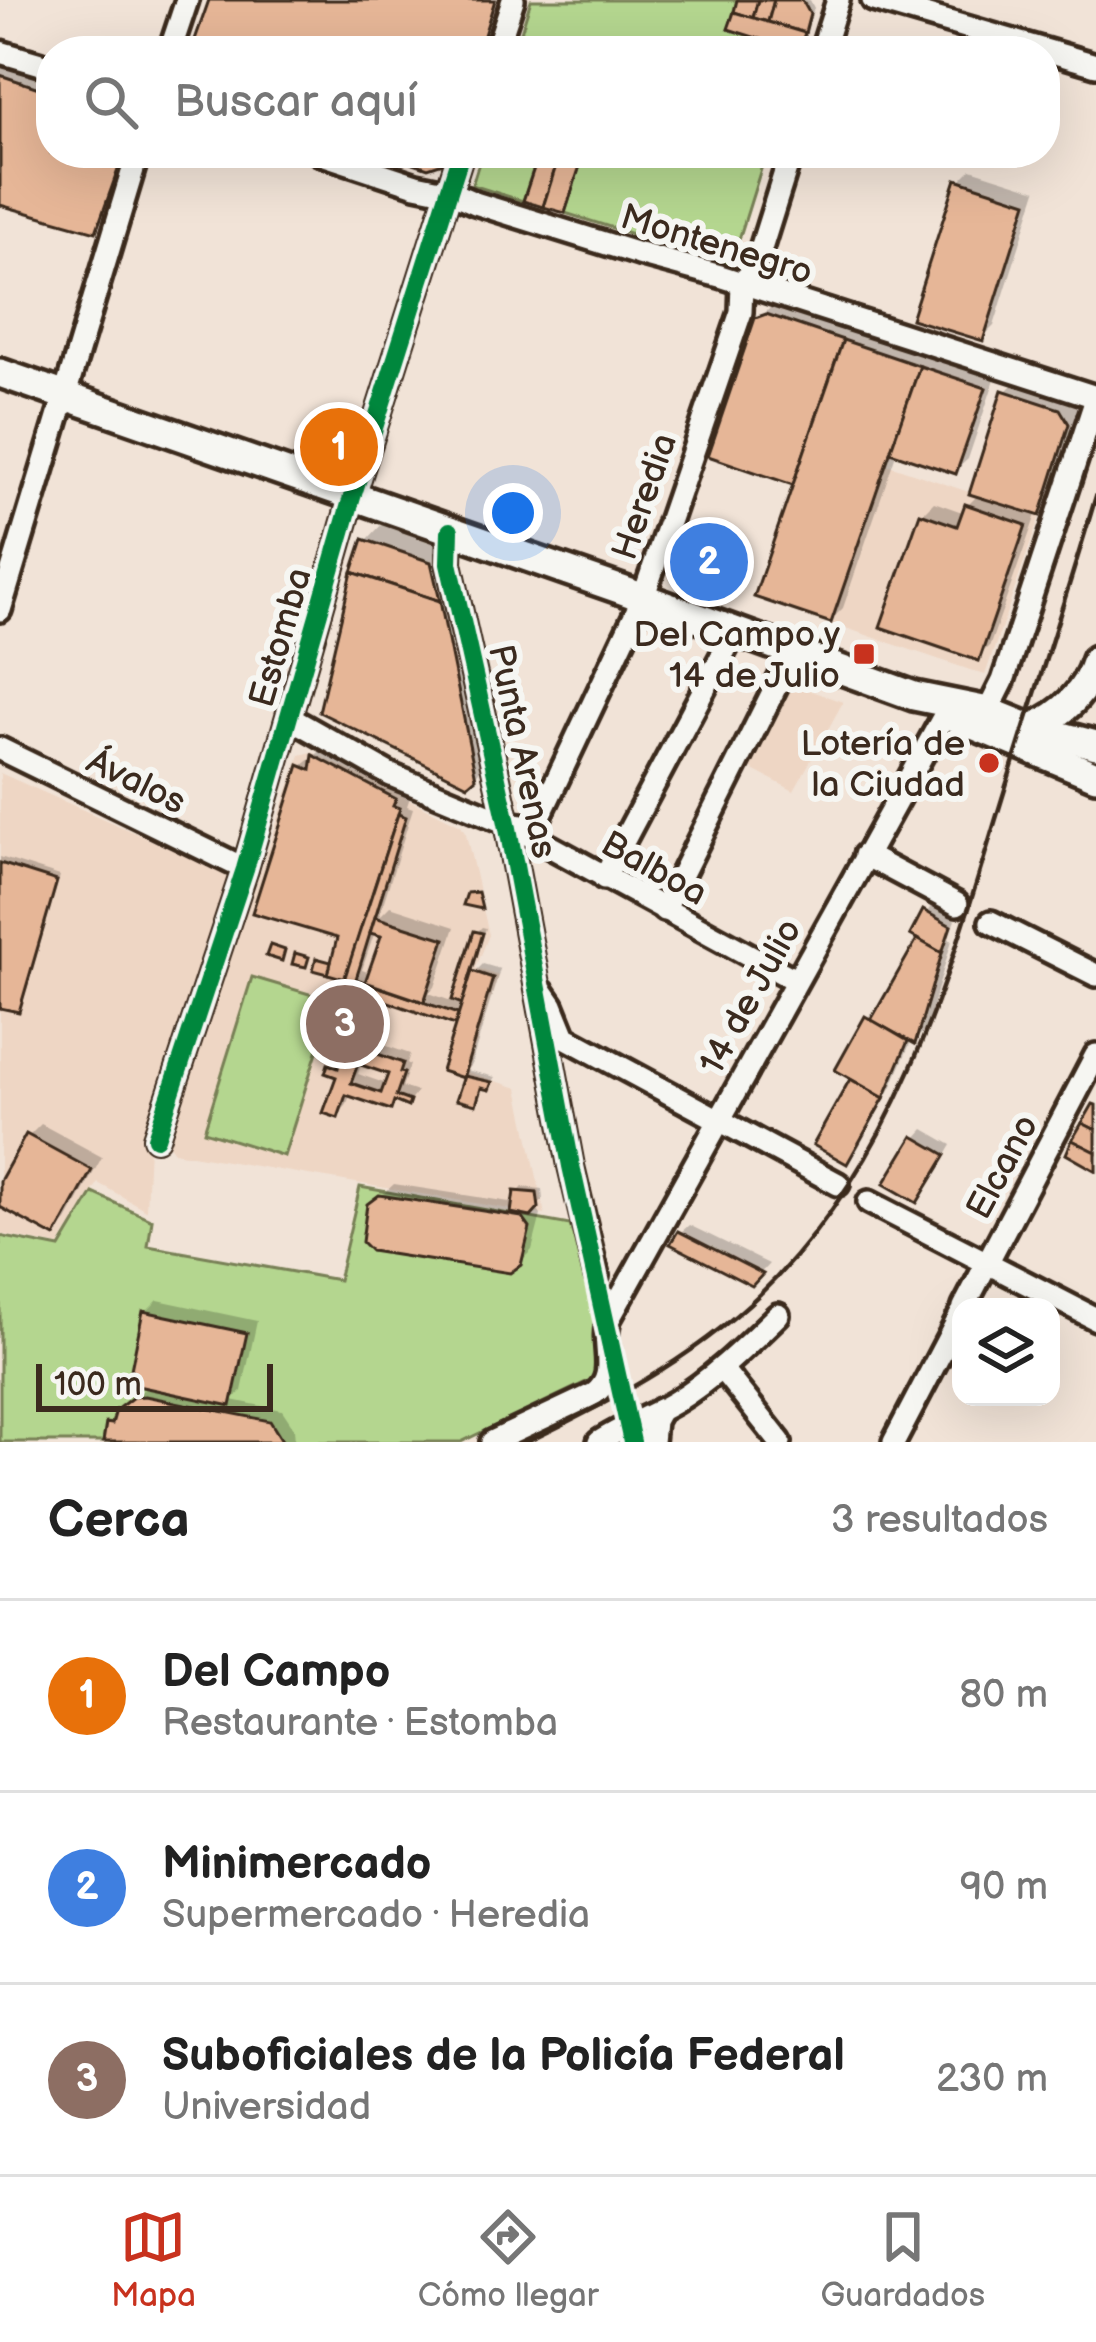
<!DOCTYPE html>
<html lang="es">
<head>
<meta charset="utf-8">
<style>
	body { margin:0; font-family:"Balsamiq Sans",sans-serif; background:#f2f2f2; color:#222 }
	.controls { position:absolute; right:36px; bottom:36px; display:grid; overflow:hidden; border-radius:24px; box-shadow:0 12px 48px #0002 }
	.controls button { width:108px; height:108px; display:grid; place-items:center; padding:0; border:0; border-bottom:3px solid #e0e0e0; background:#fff; color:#222; font:60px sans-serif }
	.scale { position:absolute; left:36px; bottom:30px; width:237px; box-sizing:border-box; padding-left:12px; border:6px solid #3b2a1e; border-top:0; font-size:33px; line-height:42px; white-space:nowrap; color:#3b2a1e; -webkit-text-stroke:9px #f6f6f2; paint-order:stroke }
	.you { position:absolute; left:513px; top:513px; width:42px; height:42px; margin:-30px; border:9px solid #fff; border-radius:50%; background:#1a73e8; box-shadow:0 0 0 18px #1a73e833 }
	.badge { display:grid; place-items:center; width:78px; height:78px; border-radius:50%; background:#c8321e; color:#fff; font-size:39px; font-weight:700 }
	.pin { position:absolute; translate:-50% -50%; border:6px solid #fff; box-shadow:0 3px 12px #0006 }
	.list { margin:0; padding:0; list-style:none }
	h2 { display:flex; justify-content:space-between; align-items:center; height:156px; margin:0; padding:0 48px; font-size:51px }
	h2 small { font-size:39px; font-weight:400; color:#767676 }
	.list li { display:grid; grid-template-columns:78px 1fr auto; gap:36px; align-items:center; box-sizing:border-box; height:192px; padding:0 48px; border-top:3px solid #e0e0e0 }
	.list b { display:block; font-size:45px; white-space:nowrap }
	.list p { margin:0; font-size:39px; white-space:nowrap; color:#767676 }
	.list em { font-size:39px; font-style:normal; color:#767676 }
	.icon { flex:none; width:66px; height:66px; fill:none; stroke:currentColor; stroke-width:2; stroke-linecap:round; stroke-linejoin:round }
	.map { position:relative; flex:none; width:1096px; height:1442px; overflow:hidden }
	.search { position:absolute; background:#fff; box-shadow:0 12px 48px #0002; left:36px; right:36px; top:36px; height:132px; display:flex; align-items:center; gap:30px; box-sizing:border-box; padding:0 42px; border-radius:48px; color:#767676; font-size:45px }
	.sheet { height:732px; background:#fff }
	nav { display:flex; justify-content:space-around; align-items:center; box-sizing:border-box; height:168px; border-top:3px solid #e0e0e0; background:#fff; font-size:33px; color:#767676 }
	nav a { display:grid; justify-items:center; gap:6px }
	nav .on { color:#c8321e }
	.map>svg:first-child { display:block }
</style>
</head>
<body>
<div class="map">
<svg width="1096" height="1442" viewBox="0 0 1096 1442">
	<rect width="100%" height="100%" fill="#f1e3d7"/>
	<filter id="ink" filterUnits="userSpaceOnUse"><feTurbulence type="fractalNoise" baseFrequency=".00833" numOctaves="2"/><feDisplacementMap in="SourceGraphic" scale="24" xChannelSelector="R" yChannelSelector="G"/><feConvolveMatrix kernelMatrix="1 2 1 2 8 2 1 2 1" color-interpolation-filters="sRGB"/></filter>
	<g filter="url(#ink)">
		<g fill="#eed6c4">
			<polygon points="886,464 1040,516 985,675 831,623"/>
			<polygon points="782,681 843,702 794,791 740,763"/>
			<polygon points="312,752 461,825 466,834 489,935 476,968 498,976 467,1072 518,1088 545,1215 174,1152 168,1144 300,755"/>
			<polygon points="0,773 232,876 149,1145 146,1210 98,1183 59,1246 0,1234"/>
		</g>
		<g fill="#b4d68f" stroke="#788056" stroke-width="3">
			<polygon points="531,0 737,0 729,29 798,51 515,51"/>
			<polygon points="482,153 502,153 535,164 523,201 472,185"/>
			<polygon points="584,153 766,153 731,265 565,213"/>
			<polygon points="252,977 333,1001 284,1156 204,1131"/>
			<path d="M 360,1187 L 570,1225 C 583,1265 610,1340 592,1379 L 461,1442 L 0,1442 L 0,1236 L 60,1248 L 93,1193 L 152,1220 L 148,1246 L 338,1280 Z"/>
		</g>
		<g fill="#0003" fill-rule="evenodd">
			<polygon points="212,0 506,0 490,51 195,51"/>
			<polygon points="740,0 810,0 814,8 803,42 798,47 732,27"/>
			<polygon points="0,60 51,76 51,153 130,153 107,216 95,228 0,201"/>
			<polygon points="511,153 585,153 569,205 564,210 539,162"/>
			<polygon points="971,169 1037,190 994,326 982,338 959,181"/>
			<polygon points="780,303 996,376 968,459 955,471 897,451 843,608 831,620 758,320 771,307"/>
			<polygon points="1017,380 1072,398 1080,410 1051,501 1037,512 990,645 978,657 922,514 934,502 965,513 967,506 979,494 1005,392"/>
			<polygon points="384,522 448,544 487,763 468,782 366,541"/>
			<path d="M 328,745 L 406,786 L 403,794 L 410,797 L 407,806 L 413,808 L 379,917 L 390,906 L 455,927 L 435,987 L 429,993 L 454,1002 L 477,932 L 482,927 L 486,928 L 472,975 L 483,964 L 500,969 L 471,1065 L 466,1070 L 495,1077 L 488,1087 L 483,1086 L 480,1096 L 475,1102 L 460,1098 L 467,1076 L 445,1069 L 459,1024 L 346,984 L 348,977 L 319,960 L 334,961 L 341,936 L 302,766 ZM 375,931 L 385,934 L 371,973 L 362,970 Z"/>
			<polygon points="0,857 60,876 23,1003 18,1009 0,1005"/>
			<polygon points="931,906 955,920 948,938 952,940 926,1029 914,1041 912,1039 892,1086 856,1152 847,1161 817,1144 854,1078 867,1018 876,1009 879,1011 922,938 914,934"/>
			<path d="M 355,1035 L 410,1054 L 407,1063 L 410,1065 L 402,1087 L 417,1092 L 408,1103 L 397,1100 L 390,1107 L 351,1093 L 346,1106 L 338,1114 L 340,1075 L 331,1066 L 340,1057 L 343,1058 L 346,1044 ZM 362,1062 L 391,1073 L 387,1084 L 358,1074 Z"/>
			<polygon points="41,1124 102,1157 67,1221 55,1233 0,1203 0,1187 29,1136"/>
			<polygon points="924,1129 952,1145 925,1191 916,1199 916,1138"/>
			<polygon points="394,1184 516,1203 517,1193 523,1187 542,1189 543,1200 536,1208 541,1215 532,1250 519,1263 370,1206"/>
			<polygon points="689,1225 769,1264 752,1282 680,1233"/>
			<polygon points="158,1300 257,1321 242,1391 232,1400 282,1410 294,1428 295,1442 106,1442 109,1424 123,1407 137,1393 151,1386 146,1312"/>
		</g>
		<g fill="#e6b697" stroke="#3b2a1e" stroke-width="3" fill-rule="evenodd">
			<polygon points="209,0 495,0 479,51 191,51"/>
			<polygon points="737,0 758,0 753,18 734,12"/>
			<polygon points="758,0 774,0 768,22 753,18"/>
			<polygon points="774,0 802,0 810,14 805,33 768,22"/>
			<polygon points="734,12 805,33 798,51 728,29"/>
			<polygon points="0,75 51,92 51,153 124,153 96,232 0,205"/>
			<polygon points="385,153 447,153 443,163 428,168"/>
			<polygon points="502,153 539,153 535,164"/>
			<polygon points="539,153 560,153 543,207 523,201"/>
			<polygon points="560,153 584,153 565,213 543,207"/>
			<polygon points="956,179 1027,202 983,341 911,319"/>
			<polygon points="766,314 843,340 793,485 708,456 755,318"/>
			<polygon points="843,340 920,366 831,623 754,597"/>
			<polygon points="920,366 986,388 956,474 890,452"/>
			<polygon points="1002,390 1060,409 1069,424 1040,516 969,494"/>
			<polygon points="965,504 1026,525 979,661 880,627 920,513 957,526"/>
			<polygon points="363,539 431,562 440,601 352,572"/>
			<polygon points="352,572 440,601 476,778 468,785 319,712"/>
			<polygon points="313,755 396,799 393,806 400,808 345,979 328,974 337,938 252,913 299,765 311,770"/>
			<polygon points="398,814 406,817 356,979 458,1014 455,1025 342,986"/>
			<polygon points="0,863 57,881 19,1012 0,1008"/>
			<polygon points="478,892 482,909 463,905 467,893"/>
			<polygon points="923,910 951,926 942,953 910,935"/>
			<polygon points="375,917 445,939 424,1002 365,982 381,936 370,933"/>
			<polygon points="474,931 483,933 462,1004 452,1000"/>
			<polygon points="917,939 942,953 915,1044 871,1020"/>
			<polygon points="270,945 285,950 282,961 266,956"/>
			<polygon points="295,953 309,957 306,967 292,964"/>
			<polygon points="316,958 331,962 328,974 313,970"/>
			<polygon points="472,971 493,978 463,1078 441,1071"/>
			<polygon points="865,1016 908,1041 884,1098 835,1070"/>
			<path d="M 344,1042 L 403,1063 L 400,1072 L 404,1073 L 396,1096 L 410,1101 L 408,1107 L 394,1101 L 391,1110 L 346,1095 L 338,1118 L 323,1113 L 336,1077 L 325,1073 L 328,1064 L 338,1068 ZM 358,1064 L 388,1074 L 381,1093 L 351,1083 Z"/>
			<polygon points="464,1076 492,1082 489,1090 481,1088 476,1105 456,1100"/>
			<polygon points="850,1079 884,1098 847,1164 813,1145"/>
			<polygon points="1093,1104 1096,1105 1096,1130 1082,1123"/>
			<polygon points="1082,1123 1096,1130 1096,1152 1072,1140"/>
			<polygon points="26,1134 92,1170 55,1237 0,1207 0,1181"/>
			<polygon points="913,1136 946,1155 917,1203 884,1184"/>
			<polygon points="1072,1140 1096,1152 1096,1171 1066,1154"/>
			<polygon points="514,1191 537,1193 539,1208 531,1217 511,1213"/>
			<polygon points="379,1195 522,1217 530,1228 521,1265 510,1273 371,1251 362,1242 367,1204"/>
			<polygon points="678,1231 763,1274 752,1286 670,1244"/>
			<polygon points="143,1311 247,1333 231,1406 128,1384"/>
			<polygon points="145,1396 270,1421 283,1442 103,1442 106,1423 112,1424 116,1410 133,1397"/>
		</g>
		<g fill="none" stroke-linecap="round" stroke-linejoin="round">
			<polyline stroke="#cdbeb2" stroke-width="21" stroke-dasharray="21 10" stroke-linecap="butt" points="597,1276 632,1442"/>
			<defs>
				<g id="minor">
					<polyline points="873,0 1096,65"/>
					<polyline points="170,51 187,0"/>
					<polyline points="496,51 513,0"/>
					<polyline points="822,51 838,0"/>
					<polyline points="0,52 51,67"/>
					<polyline points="319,153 416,185 450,192 475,203 639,254 720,276 1096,397"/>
					<polyline points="450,531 449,563 507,823 571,1166 597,1276"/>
					<polyline points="0,610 138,153"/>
					<polyline points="988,711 1003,681 1096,399"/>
					<polyline points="290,718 391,775 507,823 795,980"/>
					<polyline points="0,749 245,869"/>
					<polyline points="507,823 530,826 538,820 643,598 741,312 742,283 755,268 791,153"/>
					<polyline points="865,855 957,904"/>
					<polyline points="604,878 735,631"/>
					<polyline points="664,910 793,652"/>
					<polyline points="991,922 1096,975"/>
					<polyline points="543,992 552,1005 565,1037 838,1184"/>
					<polyline points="156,1138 245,869 352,497 461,153"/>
					<polyline points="869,1202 1096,1319"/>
					<polyline points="964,1307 1096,1055"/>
					<polyline points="722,1369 780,1442"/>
					<path d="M 492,1442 L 594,1394 C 620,1375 600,1346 609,1319 L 945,714"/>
					<path d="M 599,1442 C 623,1426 650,1417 675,1402 C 714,1378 745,1347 778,1315"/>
					<polyline points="652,1442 654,1421 660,1410"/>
					<polyline points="894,1442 961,1314"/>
				</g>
				<g id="major">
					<polyline points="0,373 622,590 914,696 988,711 1025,726 1096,745"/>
					<polyline points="949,715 1096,776"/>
					<path d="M 1032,728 C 1064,714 1086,693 1096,660"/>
				</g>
			</defs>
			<use href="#minor" stroke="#3b2a1e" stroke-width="30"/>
			<use href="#major" stroke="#3b2a1e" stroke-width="36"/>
			<use href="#minor" stroke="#f6f6f2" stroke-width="21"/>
			<use href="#major" stroke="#f6f6f2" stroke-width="27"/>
			<path stroke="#3b2a1e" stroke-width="4.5" d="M 527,1442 C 618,1398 705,1352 776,1278 C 904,1143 949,972 1002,799 C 1033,698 1066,598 1096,496"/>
			<defs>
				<g id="cycleway">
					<polyline points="450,531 449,563 507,823 571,1166 632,1442"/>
					<polyline points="156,1138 245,869 352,497 461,153"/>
				</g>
			</defs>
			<use href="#cycleway" stroke="#f6f6f2" stroke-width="26"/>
			<use href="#cycleway" stroke="#00873e" stroke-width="18"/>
		</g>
	</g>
	<g fill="#c8321e" stroke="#f6f6f2" stroke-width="4.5">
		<rect x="852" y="642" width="24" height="24" rx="6"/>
		<circle cx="989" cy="763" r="12"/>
	</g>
	<g text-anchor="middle" stroke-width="12" stroke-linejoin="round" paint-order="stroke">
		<g font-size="36" fill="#3b2a1e" stroke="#f6f6f2">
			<text transform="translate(717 243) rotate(17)" y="13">Montenegro</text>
			<text transform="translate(643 496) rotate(-71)" y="13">Heredia</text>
			<text transform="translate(279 637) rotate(-74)" y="13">Estomba</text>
			<text transform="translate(524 751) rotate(78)" y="13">Punta Arenas</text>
			<text transform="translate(137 780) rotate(26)" y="13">Ávalos</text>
			<text transform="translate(655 867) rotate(29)" y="13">Balboa</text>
			<text transform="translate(749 996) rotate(-61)" y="13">14 de Julio</text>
			<text transform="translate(1001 1166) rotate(-62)" y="13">Elcano</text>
		</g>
		<g font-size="36" fill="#3b2a1e" stroke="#f6f6f2" text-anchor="end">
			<text x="840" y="646">Del Campo y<tspan x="840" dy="41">14 de Julio</tspan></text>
			<text x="965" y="755">Lotería de<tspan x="965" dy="41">la Ciudad</tspan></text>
		</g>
	</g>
</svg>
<div class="controls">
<button><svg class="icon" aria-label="layers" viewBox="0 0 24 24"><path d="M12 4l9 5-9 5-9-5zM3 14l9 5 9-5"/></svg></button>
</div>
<div class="scale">100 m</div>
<div class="you"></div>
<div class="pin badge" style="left:339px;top:447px;background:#e8710a">1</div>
<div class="pin badge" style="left:709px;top:562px;background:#3f7fe0">2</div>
<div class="pin badge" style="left:345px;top:1024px;background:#8d6e63">3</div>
<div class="search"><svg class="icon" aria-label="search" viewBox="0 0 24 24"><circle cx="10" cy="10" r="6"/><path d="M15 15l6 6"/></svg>Buscar aquí</div>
</div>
<section class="sheet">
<h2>Cerca<small>3 resultados</small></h2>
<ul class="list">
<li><span class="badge" style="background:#e8710a">1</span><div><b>Del Campo</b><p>Restaurante · Estomba</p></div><em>80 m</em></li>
<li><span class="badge" style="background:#3f7fe0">2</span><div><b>Minimercado</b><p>Supermercado · Heredia</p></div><em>90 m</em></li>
<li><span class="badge" style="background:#8d6e63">3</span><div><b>Suboficiales de la Policía Federal</b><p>Universidad</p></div><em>230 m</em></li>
</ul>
</section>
<nav>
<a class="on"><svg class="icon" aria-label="map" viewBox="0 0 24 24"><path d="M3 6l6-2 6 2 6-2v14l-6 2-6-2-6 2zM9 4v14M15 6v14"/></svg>Mapa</a>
<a><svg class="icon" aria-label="directions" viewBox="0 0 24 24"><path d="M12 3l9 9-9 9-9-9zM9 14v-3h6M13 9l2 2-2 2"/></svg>Cómo llegar</a>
<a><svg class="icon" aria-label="saved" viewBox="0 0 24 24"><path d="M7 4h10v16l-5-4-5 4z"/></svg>Guardados</a>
</nav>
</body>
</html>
